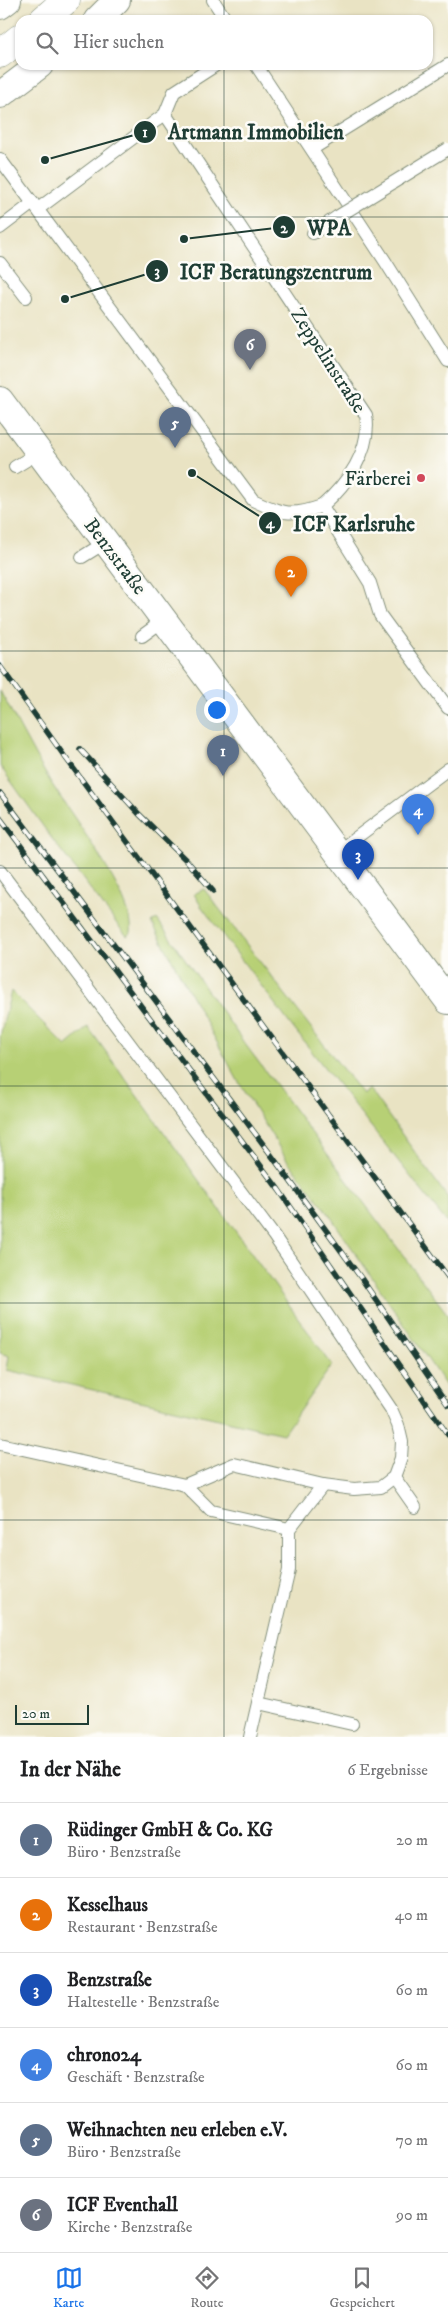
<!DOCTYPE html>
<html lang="de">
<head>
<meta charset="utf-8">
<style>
	body { margin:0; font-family:"IM FELL DW Pica",serif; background:#f2f2f2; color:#202124 }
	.scale { position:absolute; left:15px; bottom:12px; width:74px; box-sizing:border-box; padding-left:5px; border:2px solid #1f3d34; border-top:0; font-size:14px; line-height:18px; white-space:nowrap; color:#1f3d34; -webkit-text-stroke:4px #fdfcf7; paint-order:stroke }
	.you { position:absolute; left:216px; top:709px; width:18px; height:18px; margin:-12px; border:4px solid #fff; border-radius:50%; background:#1a73e8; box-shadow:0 0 0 8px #1a73e833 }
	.badge { display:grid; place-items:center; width:32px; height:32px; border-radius:50%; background:#1a73e8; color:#fff; font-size:16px; font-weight:700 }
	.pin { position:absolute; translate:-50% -41px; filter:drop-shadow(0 1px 2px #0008) }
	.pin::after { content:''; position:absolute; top:26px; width:18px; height:15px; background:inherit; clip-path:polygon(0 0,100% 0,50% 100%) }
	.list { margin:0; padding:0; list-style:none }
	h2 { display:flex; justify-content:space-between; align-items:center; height:65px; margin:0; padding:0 20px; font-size:21px }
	h2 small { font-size:16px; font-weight:400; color:#757577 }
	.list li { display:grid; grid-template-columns:32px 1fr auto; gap:15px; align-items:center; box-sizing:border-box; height:75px; padding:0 20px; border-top:1px solid #e0e0e0 }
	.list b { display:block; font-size:19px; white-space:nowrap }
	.list p { margin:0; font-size:16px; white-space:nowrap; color:#757577 }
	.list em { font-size:16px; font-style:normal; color:#757577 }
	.icon { flex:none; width:28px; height:28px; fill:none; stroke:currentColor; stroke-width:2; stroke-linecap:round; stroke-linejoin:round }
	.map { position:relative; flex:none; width:448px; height:1737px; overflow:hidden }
	.search { position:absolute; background:#fff; box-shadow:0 1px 4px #0004; left:15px; right:15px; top:15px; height:55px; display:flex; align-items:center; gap:12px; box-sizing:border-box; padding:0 18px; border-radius:15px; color:#757577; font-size:19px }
	.sheet { height:515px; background:#fff }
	nav { display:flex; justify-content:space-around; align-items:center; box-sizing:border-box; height:70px; border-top:1px solid #e0e0e0; background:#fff; font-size:14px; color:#757577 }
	nav a { display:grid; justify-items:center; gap:2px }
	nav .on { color:#1a73e8 }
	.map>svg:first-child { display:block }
</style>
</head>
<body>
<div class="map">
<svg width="448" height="1737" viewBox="0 0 448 1737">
	<rect width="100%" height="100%" fill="#fdfcf7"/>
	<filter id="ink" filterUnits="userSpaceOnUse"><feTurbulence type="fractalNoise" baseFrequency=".02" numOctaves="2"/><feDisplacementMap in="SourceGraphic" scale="10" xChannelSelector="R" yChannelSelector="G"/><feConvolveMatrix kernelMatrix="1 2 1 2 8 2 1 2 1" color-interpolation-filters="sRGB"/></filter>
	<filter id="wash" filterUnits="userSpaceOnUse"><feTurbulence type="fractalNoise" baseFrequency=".0096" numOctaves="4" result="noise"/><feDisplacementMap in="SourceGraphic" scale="20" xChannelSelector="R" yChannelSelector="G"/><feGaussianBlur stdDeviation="1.12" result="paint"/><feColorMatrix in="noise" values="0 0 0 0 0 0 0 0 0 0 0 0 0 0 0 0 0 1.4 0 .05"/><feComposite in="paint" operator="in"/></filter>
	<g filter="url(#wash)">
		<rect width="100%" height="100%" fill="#e9e3c3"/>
		<g fill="#b7d075" stroke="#6b8654">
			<path d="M 0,691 C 17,721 32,752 50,781 C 70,814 136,899 131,933 L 127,936 L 120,928 L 50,836 L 0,766 Z"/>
			<polygon points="204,889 362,1094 369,1089 448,1198 448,1224 290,1024 201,906 194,894"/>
			<polygon points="157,919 242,1040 448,1315 448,1389 324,1207 287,1160 237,1079 152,923"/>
			<polygon points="11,991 66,1046 88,1027 332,1365 283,1434 7,1370 9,1356 0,1353 0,1037"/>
		</g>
	</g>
	<g filter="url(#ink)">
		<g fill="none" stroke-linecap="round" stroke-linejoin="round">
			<defs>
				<g id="service">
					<polyline points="213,0 226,20"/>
					<polyline points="256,65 385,261 448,361"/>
					<polyline points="165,114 174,92 216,65"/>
					<polyline points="312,149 448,65"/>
					<path d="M 0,159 L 253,500 C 282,514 291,517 322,506"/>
					<path d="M 38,209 L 165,114 L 366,415 C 372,450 347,484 322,506 L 370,583 L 380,615 L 448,708"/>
					<polyline points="0,228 33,203"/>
					<polyline points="313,233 337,217"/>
					<polyline points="0,263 26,297"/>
					<polyline points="15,467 38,453"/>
					<polyline points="82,557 106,542"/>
					<polyline points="142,636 164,620"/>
					<polyline points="337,852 448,769"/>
					<polyline points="0,871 274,1236 391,1409 398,1425 402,1442 401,1458 394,1477 381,1487 354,1489 323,1485 234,1464 185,1485"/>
					<polyline points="0,1444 185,1485 211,1511 289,1529 323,1485"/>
					<polyline points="394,1477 415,1507"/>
					<polyline points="258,1703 352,1724"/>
					<polyline points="250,1737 289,1570 289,1529"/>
				</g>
				<g id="minor">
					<polyline points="0,6 8,0"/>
					<polyline points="97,20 117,0"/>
					<polyline points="0,95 40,65"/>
					<polyline points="0,400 448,1001"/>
				</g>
				<g id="tertiary">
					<polyline points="43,20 66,0"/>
					<polyline points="0,54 20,38"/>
				</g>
			</defs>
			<use href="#service" stroke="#84907c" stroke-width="14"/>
			<use href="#minor" stroke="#84907c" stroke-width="28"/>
			<use href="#tertiary" stroke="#84907c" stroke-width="29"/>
			<use href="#service" stroke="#fff" stroke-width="12"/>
			<use href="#minor" stroke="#fff" stroke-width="26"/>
			<use href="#tertiary" stroke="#fff" stroke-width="28"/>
			<defs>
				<g id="rail">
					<polyline points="0,666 65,757 448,1277"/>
					<polyline points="80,749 139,814 188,862 213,891"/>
					<polyline points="0,793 269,1152 361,1278 448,1405"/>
					<polyline points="0,818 279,1190 448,1435"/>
				</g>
			</defs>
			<use href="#rail" stroke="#1f3d34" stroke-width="5.5"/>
			<use href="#rail" stroke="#fdfcf7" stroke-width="4" stroke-dasharray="11" stroke-linecap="butt"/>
			<defs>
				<polyline id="service-bridge" points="337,217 448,149"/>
			</defs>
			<use href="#service-bridge" stroke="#84907c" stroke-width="14" stroke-linecap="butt"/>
			<use href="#service-bridge" stroke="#fff" stroke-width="12"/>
		</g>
	</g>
	<path fill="none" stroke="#1f3d34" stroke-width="1" stroke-opacity="0.55" d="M 224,0 L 224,20M 224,65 L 224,1737M 0,217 L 448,217M 0,434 L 448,434M 0,651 L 448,651M 0,868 L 448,868M 0,1086 L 448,1086M 0,1303 L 448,1303M 0,1520 L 448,1520"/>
	<circle fill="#d1495b" stroke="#fdfcf7" stroke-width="2" cx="421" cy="478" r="5"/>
	<g text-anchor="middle" stroke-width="5" stroke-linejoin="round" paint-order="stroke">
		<g font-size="20" fill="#1f3d34" stroke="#fdfcf7">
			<text transform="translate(329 360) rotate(57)" y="7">Zeppelinstraße</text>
			<text transform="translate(116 556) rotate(53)" y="7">Benzstraße</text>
		</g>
		<g font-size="20" fill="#1f3d34" stroke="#fdfcf7" text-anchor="end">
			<text x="411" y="485">Färberei</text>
		</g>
	</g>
	<path fill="none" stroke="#1f3d34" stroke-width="2" d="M45 160L145 132M184 239L284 227M65 299L157 271M192 473L270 523"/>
	<g fill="#1f3d34" stroke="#fdfcf7" stroke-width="2">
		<circle cx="45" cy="160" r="5"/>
		<circle cx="184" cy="239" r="5"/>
		<circle cx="65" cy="299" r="5"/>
		<circle cx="192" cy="473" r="5"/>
		<circle cx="145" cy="132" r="12"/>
		<circle cx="284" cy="227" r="12"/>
		<circle cx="157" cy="271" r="12"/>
		<circle cx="270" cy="523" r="12"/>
	</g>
	<g font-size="15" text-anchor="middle" font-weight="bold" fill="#fff">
		<text x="145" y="137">1</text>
		<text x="284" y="233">2</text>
		<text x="157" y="276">3</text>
		<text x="270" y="528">4</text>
	</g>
	<g font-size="21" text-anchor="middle" font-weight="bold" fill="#1f3d34" stroke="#fdfcf7" stroke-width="5" stroke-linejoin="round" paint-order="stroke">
		<text x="256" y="139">Artmann Immobilien</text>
		<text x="329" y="235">WPA</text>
		<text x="276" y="279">ICF Beratungszentrum</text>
		<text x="354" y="531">ICF Karlsruhe</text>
	</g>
</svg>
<div class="scale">20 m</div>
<div class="you"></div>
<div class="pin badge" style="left:223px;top:776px;background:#5c6f8a">1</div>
<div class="pin badge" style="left:291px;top:597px;background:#e8710a">2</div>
<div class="pin badge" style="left:358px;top:880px;background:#1a4fb4">3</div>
<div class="pin badge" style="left:418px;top:835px;background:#3f7fe0">4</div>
<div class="pin badge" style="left:175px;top:448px;background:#5c6f8a">5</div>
<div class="pin badge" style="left:250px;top:370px;background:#6b7280">6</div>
<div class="search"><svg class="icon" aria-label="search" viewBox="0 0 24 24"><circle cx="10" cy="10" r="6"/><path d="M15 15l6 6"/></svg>Hier suchen</div>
</div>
<section class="sheet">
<h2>In der Nähe<small>6 Ergebnisse</small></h2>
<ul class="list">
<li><span class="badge" style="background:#5c6f8a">1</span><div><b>Rüdinger GmbH &amp; Co. KG</b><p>Büro · Benzstraße</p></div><em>20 m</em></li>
<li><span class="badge" style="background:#e8710a">2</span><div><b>Kesselhaus</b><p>Restaurant · Benzstraße</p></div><em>40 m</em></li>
<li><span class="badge" style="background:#1a4fb4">3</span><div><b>Benzstraße</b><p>Haltestelle · Benzstraße</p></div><em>60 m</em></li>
<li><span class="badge" style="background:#3f7fe0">4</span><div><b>chrono24</b><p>Geschäft · Benzstraße</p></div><em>60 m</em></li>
<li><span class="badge" style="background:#5c6f8a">5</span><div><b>Weihnachten neu erleben e.V.</b><p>Büro · Benzstraße</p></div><em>70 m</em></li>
<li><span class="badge" style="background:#6b7280">6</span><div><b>ICF Eventhall</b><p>Kirche · Benzstraße</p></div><em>90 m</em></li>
</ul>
</section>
<nav>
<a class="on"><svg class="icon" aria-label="map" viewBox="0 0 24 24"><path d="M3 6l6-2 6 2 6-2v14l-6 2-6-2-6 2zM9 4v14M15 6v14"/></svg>Karte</a>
<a><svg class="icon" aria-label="directions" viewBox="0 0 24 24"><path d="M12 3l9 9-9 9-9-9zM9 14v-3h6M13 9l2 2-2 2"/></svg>Route</a>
<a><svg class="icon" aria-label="saved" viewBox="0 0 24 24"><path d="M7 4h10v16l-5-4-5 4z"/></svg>Gespeichert</a>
</nav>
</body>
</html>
